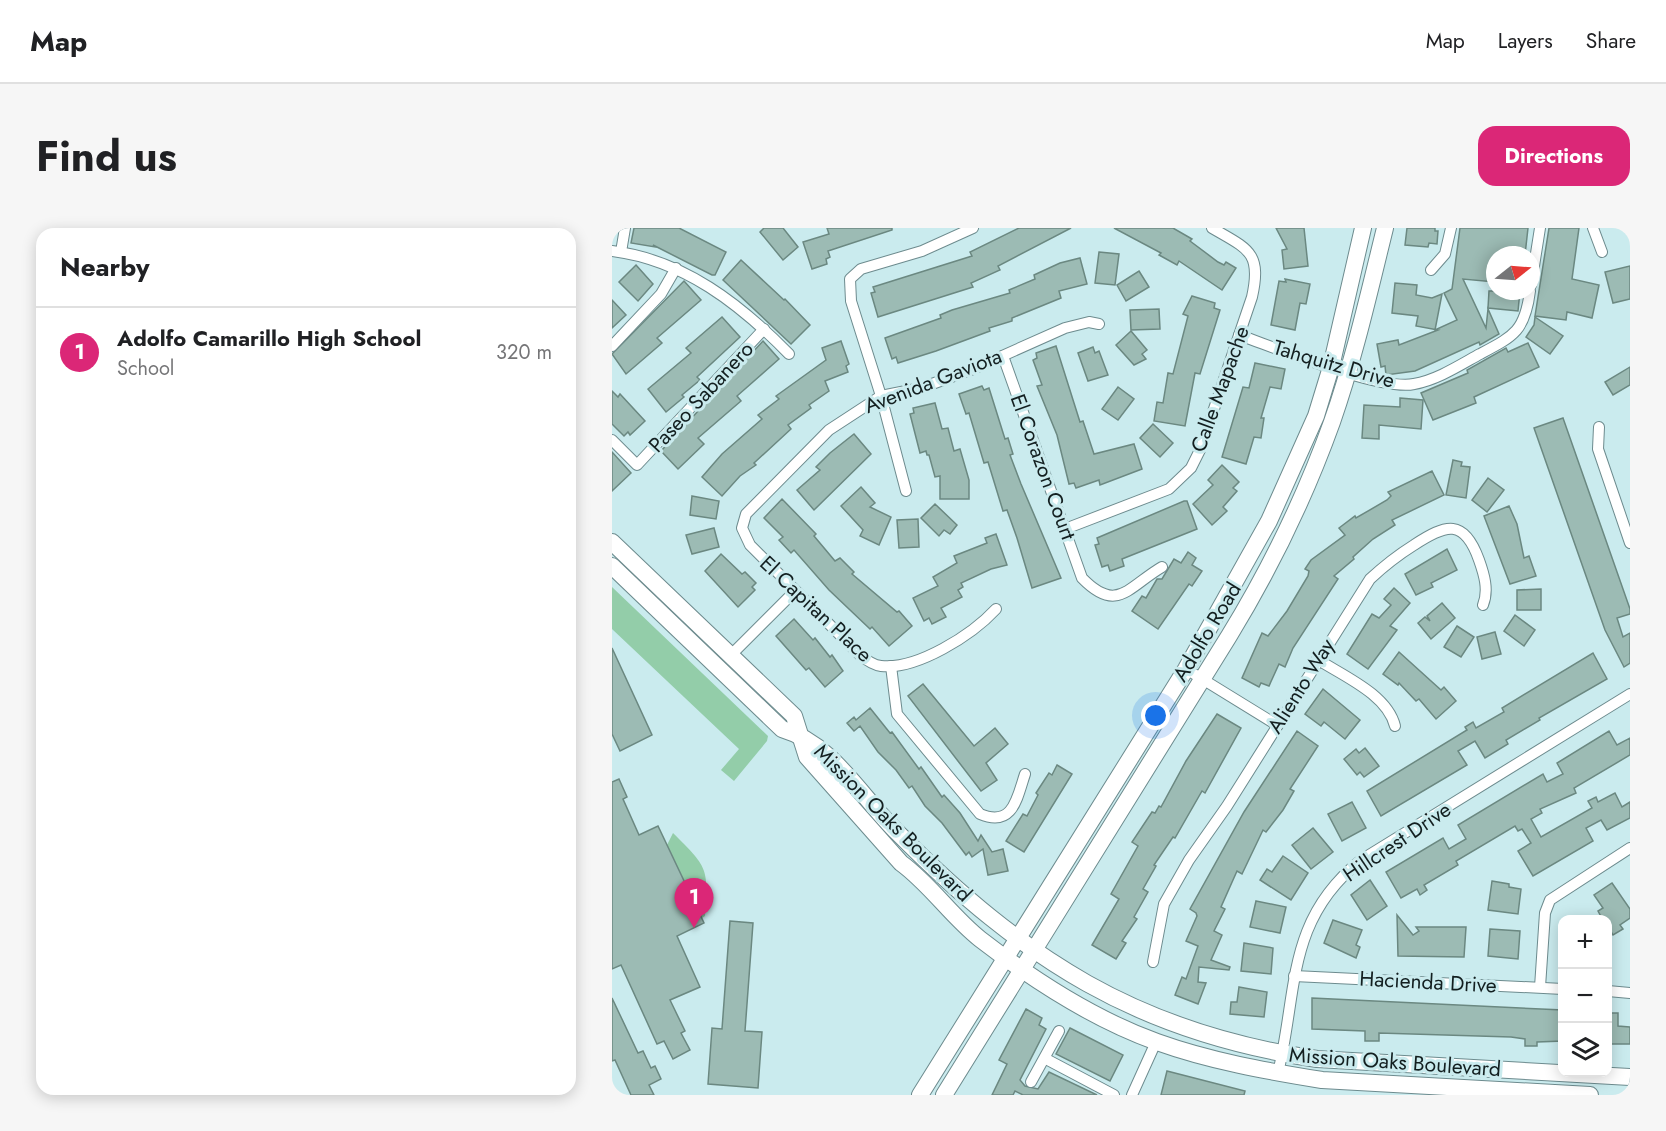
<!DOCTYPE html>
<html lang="en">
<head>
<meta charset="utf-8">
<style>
	body { margin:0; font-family:Jost,sans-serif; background:#f6f6f6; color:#202124 }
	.controls { position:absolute; right:18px; bottom:18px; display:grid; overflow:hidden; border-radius:12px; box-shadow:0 3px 15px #0003 }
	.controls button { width:54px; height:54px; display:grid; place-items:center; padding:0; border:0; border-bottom:2px solid #e0e0e0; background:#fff; color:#202124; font:30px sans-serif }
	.compass { position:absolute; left:874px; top:18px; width:54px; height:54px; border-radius:50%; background:#fff; box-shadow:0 3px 15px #0003; rotate:73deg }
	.you { position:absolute; left:544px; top:488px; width:21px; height:21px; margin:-15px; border:4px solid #fff; border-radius:50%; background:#1a73e8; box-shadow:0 0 0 9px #1a73e833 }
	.badge { display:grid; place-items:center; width:39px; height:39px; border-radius:50%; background:#db2777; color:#fff; font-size:20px; font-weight:700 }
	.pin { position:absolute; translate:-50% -50px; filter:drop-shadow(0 2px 3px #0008) }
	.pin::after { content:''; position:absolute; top:32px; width:21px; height:18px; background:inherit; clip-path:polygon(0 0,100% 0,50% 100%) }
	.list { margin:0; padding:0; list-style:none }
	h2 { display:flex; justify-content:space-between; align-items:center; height:78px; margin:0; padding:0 24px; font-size:26px }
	h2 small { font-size:20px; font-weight:400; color:#757577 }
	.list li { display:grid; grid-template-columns:39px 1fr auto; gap:18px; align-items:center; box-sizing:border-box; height:90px; padding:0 24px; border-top:2px solid #e0e0e0 }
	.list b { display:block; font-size:22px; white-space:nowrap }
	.list p { margin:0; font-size:20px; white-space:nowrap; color:#757577 }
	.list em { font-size:20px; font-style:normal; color:#757577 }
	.icon { flex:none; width:33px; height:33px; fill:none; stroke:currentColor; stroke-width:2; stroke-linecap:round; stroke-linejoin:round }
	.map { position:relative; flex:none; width:1018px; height:867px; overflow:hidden; border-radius:18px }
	header { display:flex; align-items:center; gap:36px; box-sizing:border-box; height:84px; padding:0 30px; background:#fff; border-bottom:2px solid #e0e0e0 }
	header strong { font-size:28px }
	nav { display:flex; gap:33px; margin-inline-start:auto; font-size:21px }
	.intro { display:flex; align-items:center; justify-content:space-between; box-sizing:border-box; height:144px; padding:0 36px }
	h1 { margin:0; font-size:42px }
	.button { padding:15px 27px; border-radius:18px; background:#db2777; color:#fff; font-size:21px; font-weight:700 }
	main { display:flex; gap:36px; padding:0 36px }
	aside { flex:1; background:#fff; border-radius:18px; box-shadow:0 3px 15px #0003 }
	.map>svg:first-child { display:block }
</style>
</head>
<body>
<header>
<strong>Map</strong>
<nav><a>Map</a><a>Layers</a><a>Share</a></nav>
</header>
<div class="intro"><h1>Find us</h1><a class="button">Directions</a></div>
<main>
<aside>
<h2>Nearby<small></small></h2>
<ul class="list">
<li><span class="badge">1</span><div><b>Adolfo Camarillo High School</b><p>School</p></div><em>320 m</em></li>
</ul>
</aside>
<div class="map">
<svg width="1018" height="867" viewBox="0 0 1018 867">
	<rect width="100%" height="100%" fill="#caebee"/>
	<g fill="#93cda9">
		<polygon points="0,359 156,508 155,513 122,553 109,542 127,521 0,401"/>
		<path d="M 61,605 C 95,639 97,639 93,688 L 90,690 L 55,617 Z"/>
	</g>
	<g fill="#9cbbb4" stroke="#6b8881" stroke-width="1.5">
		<polygon points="22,0 67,0 114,24 103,47 100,47 41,17 43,19 19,15"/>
		<polygon points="152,0 171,0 186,19 171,32 148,4"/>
		<polygon points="215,0 280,0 280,2 216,23 218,29 214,31 215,36 200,41 191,14 217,6"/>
		<polygon points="407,0 459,0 386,38 388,42 359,55 361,59 266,89 259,65 263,64 261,59 360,28 358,24"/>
		<polygon points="502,0 561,0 580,11 578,13 606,34 612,37 614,34 624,40 610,62 567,33 565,37 547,27 549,25"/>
		<polygon points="664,0 692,0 696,38 672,41 670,22 675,21"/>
		<polygon points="795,0 823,0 823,3 826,3 825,16 817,15 816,19 793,17"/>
		<polygon points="848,0 916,0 913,27 883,27 883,54 851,51 874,100 876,81 887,106 868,117 867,114 803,143 774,147 773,138 769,139 765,116 786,112 787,117 826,102 804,98 806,88 780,85 783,55 805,57 804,67 820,70 830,66 823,102 845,92 832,65 840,61"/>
		<polygon points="937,0 967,0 960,51 987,57 980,90 955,84 954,92 923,88"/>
		<polygon points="487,24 507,26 503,57 483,55"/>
		<polygon points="468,30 475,56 447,63 449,70 400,90 400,93 377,100 378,103 324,123 286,135 284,129 280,131 273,110 329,90 328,87 340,82 398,65 397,62 423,51 422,47 448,35"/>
		<polygon points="129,32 172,72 173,71 198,97 179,116 111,52"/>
		<polygon points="24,37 41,56 26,73 7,54"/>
		<polygon points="1018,38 1018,71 1001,75 993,44"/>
		<polygon points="527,43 537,59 514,73 505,57"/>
		<polygon points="673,51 698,56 694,76 688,75 683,102 659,97 667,53 674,54"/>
		<polygon points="72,53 89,72 45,110 50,115 14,146 0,126"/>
		<polygon points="877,63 908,63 906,83 876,80"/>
		<polygon points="580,68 603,75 602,80 608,82 588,146 583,145 573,198 542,193 545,174 551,175 556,145 561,146 576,88 571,86"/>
		<polygon points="0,72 14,87 0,100"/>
		<polygon points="547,81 548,101 519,102 518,82"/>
		<polygon points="110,89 128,109 85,149 88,152 70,167 72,169 54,184 36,161 79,125 74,120"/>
		<polygon points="923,89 951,108 938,126 914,109 922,97"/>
		<polygon points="519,103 535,122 530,126 534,131 522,137 504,117"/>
		<polygon points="151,113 167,131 125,168 129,173 86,210 92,216 66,241 49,223"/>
		<polygon points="229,113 237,136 234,138 236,144 213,153 217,163 197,177 199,180 176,197 179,201 142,235 144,237 128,248 110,268 90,249 110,226 150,191 146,187 167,171 164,168 214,132 210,120"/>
		<polygon points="916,115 927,139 862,169 864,175 821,192 809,165 856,145 855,142 894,120 896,124"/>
		<polygon points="444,118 468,194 471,193 482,226 522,216 530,241 488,257 487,252 464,260 462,255 457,256 445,207 425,158 430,157 421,132 425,130 424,125"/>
		<polygon points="481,119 483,125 487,123 496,147 476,153 466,125"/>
		<polygon points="643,135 673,141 669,161 658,159 649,190 652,190 649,210 642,209 634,236 610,229 631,159 637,160"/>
		<polygon points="1018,139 1018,157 1001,167 993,154"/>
		<polygon points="370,158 372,162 377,160 393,211 396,210 401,226 398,227 409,256 449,350 420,360 405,310 395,282 391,283 376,234 372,235 357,185 354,186 347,166"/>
		<polygon points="506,159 522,171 506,192 490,181"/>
		<polygon points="0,163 6,169 8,166 33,193 18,207 16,204 12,208 0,196"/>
		<polygon points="788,170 811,172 809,201 767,197 767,211 750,210 752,177 788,179"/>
		<polygon points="323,175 330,201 336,200 342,223 348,221 357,252 357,271 328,271 328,248 323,249 317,227 315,227 314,223 308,225 298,186 302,185 301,180"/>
		<polygon points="951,190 1018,381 1018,386 1005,390 1011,409 1018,405 1018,435 1012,439 993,402 922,200"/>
		<polygon points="541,196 561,215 548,229 528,210"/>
		<polygon points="242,206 259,226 202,282 185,262 208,242 204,239 218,225"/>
		<polygon points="0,224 19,245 0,263"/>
		<polygon points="841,232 850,234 849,238 858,239 854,270 834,267"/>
		<polygon points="610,237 627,254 621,260 625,263 611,279 615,283 600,297 581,276 601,257 596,252"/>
		<polygon points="820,243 832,267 780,292 783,297 761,311 741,329 742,331 722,348 726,351 681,420 673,439 667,436 657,458 649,455 647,459 630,450 650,405 656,408 675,383 696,348 697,343 693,341 699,332 733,307 727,300 743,288 744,290 775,272 779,268 776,264"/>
		<polygon points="876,250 892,262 875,284 860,272"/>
		<polygon points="249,259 263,275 258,279 279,289 267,317 248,308 251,302 229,278"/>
		<polygon points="80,268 107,273 104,291 78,287"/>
		<polygon points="170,271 204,306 202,308 223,333 228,330 242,344 240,346 285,384 287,383 300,398 277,418 260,399 258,401 217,362 182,322 179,325 167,312 171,309 152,290"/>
		<polygon points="572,273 575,273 585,301 510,331 512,338 498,343 496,337 490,339 483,317 487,316 485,310"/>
		<polygon points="323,276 345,297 338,306 332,302 327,308 309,290"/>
		<polygon points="897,278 905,296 912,330 917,328 924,348 898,356 872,288"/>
		<polygon points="306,291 307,319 287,320 285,292"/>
		<polygon points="102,300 107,319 80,326 74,307"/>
		<polygon points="384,306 395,337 379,341 349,355 351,359 346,362 350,369 329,380 334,389 320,396 317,390 312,393 301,370 326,358 321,349 345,335 342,328 375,315 373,310"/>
		<polygon points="835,321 845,342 819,355 821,359 804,367 793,346"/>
		<polygon points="576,324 584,330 580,337 590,343 580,358 577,356 546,401 520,383 530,368 534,370 545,351 550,351 562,331 569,335"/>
		<polygon points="109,326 130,346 133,344 144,355 140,359 143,362 126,379 93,343"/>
		<polygon points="782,360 798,375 778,398 785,402 756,441 735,426 760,386 767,390 779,377 772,371"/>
		<polygon points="929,361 929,382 905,382 905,362"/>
		<polygon points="830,375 843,390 819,411 806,395 813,389 818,393 815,388"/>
		<polygon points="903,387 923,402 912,418 892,403"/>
		<polygon points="182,391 201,412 203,410 218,429 220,427 231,443 213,459 197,440 194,442 164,408"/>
		<polygon points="845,398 862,409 849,429 832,419"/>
		<polygon points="883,404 889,426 870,431 865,409"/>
		<polygon points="0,420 40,507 8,523 0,506"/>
		<polygon points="787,424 829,462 832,459 844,473 824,491 807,471 804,473 787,455 786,457 771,446"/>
		<polygon points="981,425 995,451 927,490 928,492 894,512 896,516 873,530 863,513 846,523 855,537 769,588 755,563 855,502 853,499 861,494 864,500 892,484 890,480"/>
		<polygon points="311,456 362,518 383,500 396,516 374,535 385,552 369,563 296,468"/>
		<polygon points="711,461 748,492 733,511 712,494 709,498 693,486"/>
		<polygon points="258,480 278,505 280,504 307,541 309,539 330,569 332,567 348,585 366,613 369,607 380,624 391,621 396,643 376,647 371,621 360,629 357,624 354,627 330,595 313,578 300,558 297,560 284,542 266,524 248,498 242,503 235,495 242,489 244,492"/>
		<polygon points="605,486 629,500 593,565 590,563 563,610 561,609 542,637 544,638 531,661 536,664 522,689 525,691 510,713 514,715 504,731 480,717 507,671 499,666 526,618 520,614 540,584 543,585 547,578 549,579 574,533"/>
		<polygon points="685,503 706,518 678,561 682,563 671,582 654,604 651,602 630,646 625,643 609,679 613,681 602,703 610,707 599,732 618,739 617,742 587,739 586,754 594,755 586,776 563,767 570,749 574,751 586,718 574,713 585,688 584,685 578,681 632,584"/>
		<polygon points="997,503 1005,517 1018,510 1018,527 962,560 964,565 928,581 930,585 919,591 929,609 980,580 976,573 984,569 986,574 1003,565 1010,579 1018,574 1018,590 995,602 989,592 974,600 981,613 921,648 906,623 919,615 910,601 906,603 903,598 844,633 846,637 812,657 815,662 808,667 805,661 789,670 774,644 831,610 837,621 854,611 846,597 931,546 935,554 951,546 945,535"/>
		<polygon points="753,520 767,538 752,549 748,544 745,547 732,531 744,521 747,525"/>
		<polygon points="445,537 460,546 412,624 394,613 411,586 415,588 426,567 424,565 437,545 440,547"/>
		<polygon points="7,551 15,569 11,571 27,607 46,598 92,695 65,708 88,759 58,772 73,803 69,805 78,822 61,831 52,813 45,816 9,737 0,741 0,554"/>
		<polygon points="740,574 754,600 730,613 716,586"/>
		<polygon points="701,600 721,624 699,641 680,617"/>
		<polygon points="671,628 696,645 679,672 648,652 655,641 660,644"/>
		<polygon points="758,652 775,678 755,692 739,667"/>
		<polygon points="880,653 897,656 897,659 909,661 906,686 876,682"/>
		<polygon points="1000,655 1018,681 1018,690 1008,697 1011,701 1001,707 996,698 996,692 991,692 986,683 991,680 982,667"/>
		<polygon points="644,673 674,679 668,705 638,699"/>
		<polygon points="785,687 801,707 807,703 804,699 854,699 852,729 786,728"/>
		<polygon points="721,692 750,702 744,717 748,719 744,730 712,715"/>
		<polygon points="118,693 141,695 133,803 150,804 146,860 96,856 100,800 110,801"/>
		<polygon points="878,701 908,703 906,731 876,728"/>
		<polygon points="632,715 661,720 659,746 629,743"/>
		<polygon points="627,759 655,764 652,789 618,786 619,774 625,774"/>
		<polygon points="0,770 26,825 31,823 39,840 43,838 49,851 37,857 42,867 19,867 3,832 0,833"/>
		<polygon points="700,770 951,782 951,813 925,814 925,818 913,818 913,811 899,809 767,805 767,813 753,813 753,803 700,801"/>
		<polygon points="414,781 430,790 427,797 434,801 408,852 413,858 426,861 437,844 485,867 411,867 403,863 401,867 380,867 395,836 387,832"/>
		<polygon points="996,785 1006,785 1006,798 1018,799 1018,816 996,816"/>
		<polygon points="458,800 511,827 498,853 444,826"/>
		<polygon points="555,843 633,863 632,867 549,867"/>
	</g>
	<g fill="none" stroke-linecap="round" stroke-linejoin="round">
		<defs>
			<g id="street">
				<polyline points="981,0 990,24"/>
				<path d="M 0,23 C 72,32 128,76 177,126"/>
				<polyline points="9,24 13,0"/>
				<polyline points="819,42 833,26 839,0"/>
				<polyline points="919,57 928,0"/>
				<path d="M 627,107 C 664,120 768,163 802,156 C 825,152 848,137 868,126 C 902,108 913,103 918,63"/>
				<polyline points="0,118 49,66 64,40"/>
				<path d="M 391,128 L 470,350 C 505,386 516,359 550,339"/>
				<polyline points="987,199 986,221 1018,315"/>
				<polyline points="0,212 25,237 152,101"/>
				<polyline points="294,263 269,168 239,73 238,51 249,41 310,23 361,0"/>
				<path d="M 453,301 L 557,261 L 579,240 L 588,222 L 640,69 C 650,24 636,21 600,0"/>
				<path d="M 384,381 C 360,407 305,442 269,438 C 261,437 254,432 248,427 L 138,317 L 130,300 L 134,286 L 217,202 L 269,168 L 309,160 L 361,141 L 453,100 L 477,94 L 487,96"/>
				<polyline points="119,427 182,364"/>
				<path d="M 705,431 C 731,448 775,466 783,498"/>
				<path d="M 279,438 L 285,486 L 368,586 C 401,600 405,570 413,546"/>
				<polyline points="574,441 665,497"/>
				<path d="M 541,734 L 552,676 L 577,632 L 615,578 L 758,351 C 772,338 786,327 802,317 C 834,296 852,290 867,332 C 872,346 877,362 871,377"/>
				<polyline points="682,748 951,761"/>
				<polyline points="928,759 933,685 938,672 1018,620"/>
				<polyline points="996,763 1018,765"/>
				<polyline points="434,831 502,867"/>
				<path d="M 666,845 C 686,761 674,692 749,632 L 1018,466"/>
				<polyline points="419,854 447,803"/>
				<polyline points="520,867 544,814"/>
			</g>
			<g id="secondary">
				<path d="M 0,314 L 182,488 L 195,529 L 289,635 C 318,656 339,688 368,711 C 421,752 481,791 545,814 C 598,833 654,843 710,852 L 978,867"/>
				<path d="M 0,338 L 170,501 C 221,516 249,569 286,605 C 411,731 526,805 705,831 L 1018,849"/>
				<polyline points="308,867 574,441 657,293 704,188 719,139 751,0"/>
				<path d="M 332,867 L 617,408 C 658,341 693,269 720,194 C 742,131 757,65 773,0"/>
			</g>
		</defs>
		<use href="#street" stroke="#6d8b8e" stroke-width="12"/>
		<use href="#secondary" stroke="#6d8b8e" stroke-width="18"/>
		<use href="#street" stroke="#fff" stroke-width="10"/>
		<use href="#secondary" stroke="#fff" stroke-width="16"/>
	</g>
	<g text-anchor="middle" stroke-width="6" stroke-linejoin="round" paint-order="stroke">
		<g font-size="21" fill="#131f20" stroke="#caebee">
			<text transform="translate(722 136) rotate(16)" y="7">Tahquitz Drive</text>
			<text transform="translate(321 153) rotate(-21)" y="7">Avenida Gaviota</text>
			<text transform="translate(608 161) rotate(-70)" y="7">Calle Mapache</text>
			<text transform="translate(89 169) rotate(-47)" y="7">Paseo Sabanero</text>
			<text transform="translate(431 239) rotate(70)" y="7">El Corazon Court</text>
			<text transform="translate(204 381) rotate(43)" y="7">El Capitan Place</text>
			<text transform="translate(595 404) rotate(-59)" y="7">Adolfo Road</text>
			<text transform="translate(689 458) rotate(-58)" y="7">Aliento Way</text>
			<text transform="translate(281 595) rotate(45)" y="7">Mission Oaks Boulevard</text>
			<text transform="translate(785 614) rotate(-34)" y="7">Hillcrest Drive</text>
			<text transform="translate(816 754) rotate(3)" y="7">Hacienda Drive</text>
			<text transform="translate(783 834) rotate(4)" y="7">Mission Oaks Boulevard</text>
		</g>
	</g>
</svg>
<div class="controls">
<button>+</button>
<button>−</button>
<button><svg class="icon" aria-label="layers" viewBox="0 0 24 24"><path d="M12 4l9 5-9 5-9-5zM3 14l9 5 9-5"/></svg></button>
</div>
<svg class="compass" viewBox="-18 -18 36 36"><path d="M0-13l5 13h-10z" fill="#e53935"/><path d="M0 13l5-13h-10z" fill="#757577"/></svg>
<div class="you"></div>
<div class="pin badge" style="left:82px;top:700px">1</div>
</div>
</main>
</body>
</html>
